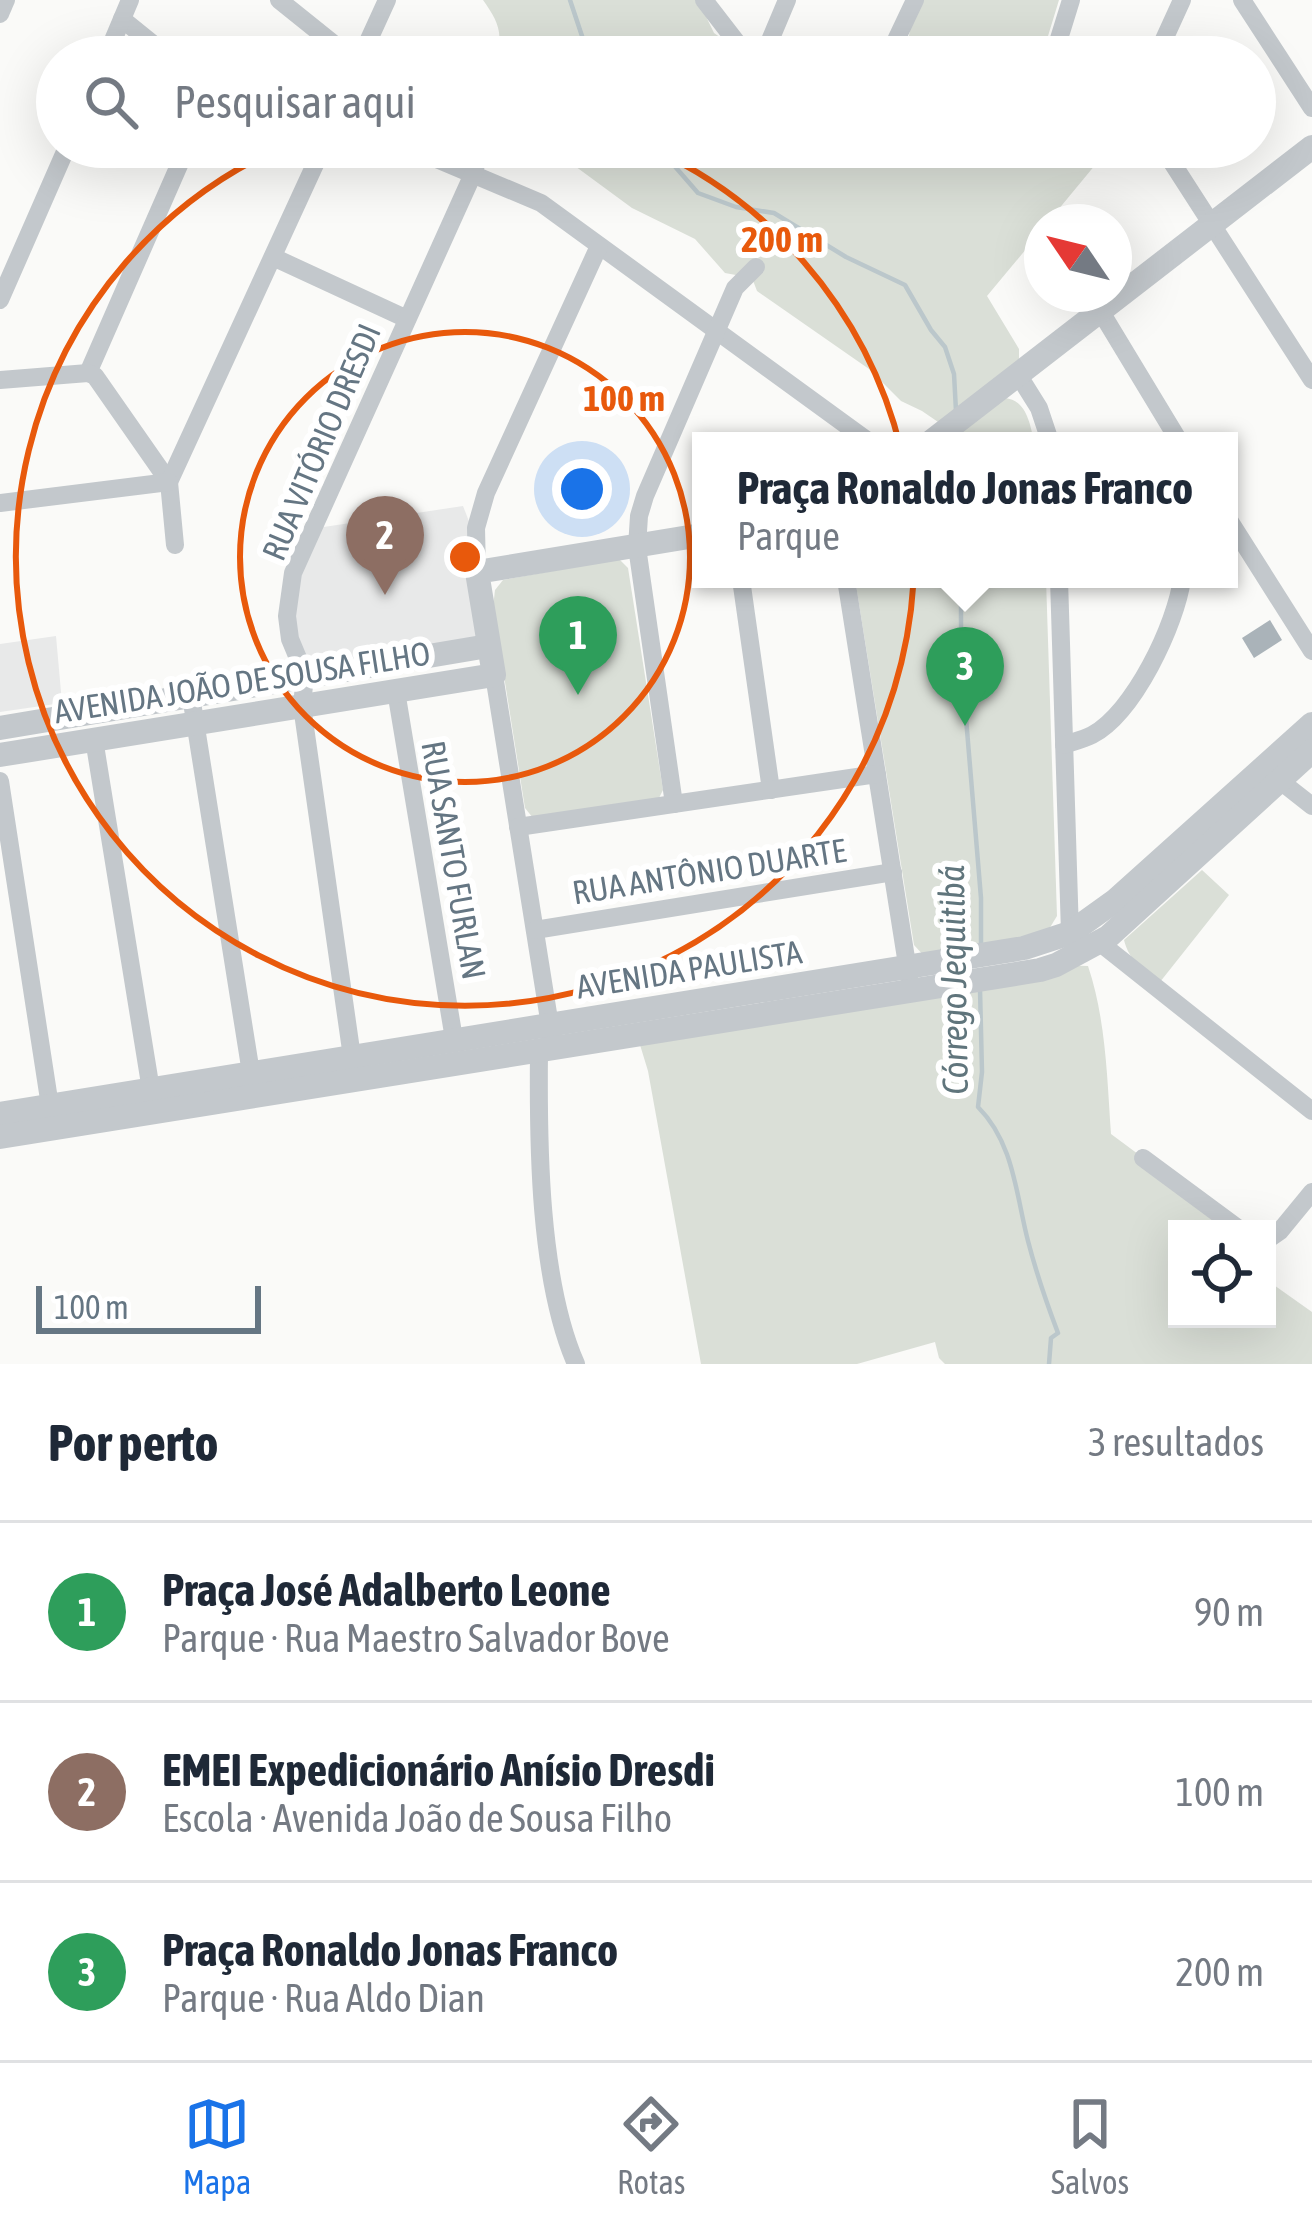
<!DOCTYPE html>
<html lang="pt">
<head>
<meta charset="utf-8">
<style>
	body { margin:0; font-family:"Asap Condensed",sans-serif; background:#f6f6f7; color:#1f2937 }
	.controls { position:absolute; right:36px; bottom:36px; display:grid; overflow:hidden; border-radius:0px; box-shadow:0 12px 48px #0002 }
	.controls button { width:108px; height:108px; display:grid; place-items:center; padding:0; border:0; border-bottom:3px solid #e0e1e3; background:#fff; color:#1f2937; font:60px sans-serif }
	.compass { position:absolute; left:1024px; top:204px; width:108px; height:108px; border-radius:50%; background:#fff; box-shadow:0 12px 48px #0002; rotate:305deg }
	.scale { position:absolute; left:36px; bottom:30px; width:225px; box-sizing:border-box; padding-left:12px; border:6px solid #657683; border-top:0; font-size:33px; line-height:42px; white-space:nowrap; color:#657683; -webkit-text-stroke:9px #fff; paint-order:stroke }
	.you { position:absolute; left:582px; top:489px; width:42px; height:42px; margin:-30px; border:9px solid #fff; border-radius:50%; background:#1a73e8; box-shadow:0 0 0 18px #1a73e833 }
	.badge { display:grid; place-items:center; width:78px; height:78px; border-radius:50%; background:#1a73e8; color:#fff; font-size:39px; font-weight:700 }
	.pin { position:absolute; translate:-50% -99px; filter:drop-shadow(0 3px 6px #0008) }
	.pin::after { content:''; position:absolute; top:63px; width:42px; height:36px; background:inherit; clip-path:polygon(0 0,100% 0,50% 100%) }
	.popup { position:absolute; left:692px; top:432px; width:546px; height:156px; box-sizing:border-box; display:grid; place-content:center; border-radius:0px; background:#fff; filter:drop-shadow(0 3px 9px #0005); font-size:39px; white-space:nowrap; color:#747a83 }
	.popup b { font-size:45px; color:#1f2937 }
	.popup::after { content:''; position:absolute; left:50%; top:100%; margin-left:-24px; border:24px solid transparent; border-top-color:#fff }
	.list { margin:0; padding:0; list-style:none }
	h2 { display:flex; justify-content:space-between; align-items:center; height:156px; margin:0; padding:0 48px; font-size:51px }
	h2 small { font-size:39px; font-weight:400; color:#747a83 }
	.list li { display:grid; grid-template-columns:78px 1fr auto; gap:36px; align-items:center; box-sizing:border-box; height:180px; padding:0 48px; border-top:3px solid #e0e1e3 }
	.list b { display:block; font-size:45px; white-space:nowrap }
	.list p { margin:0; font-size:39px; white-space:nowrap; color:#747a83 }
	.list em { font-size:39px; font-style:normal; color:#747a83 }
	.icon { flex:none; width:66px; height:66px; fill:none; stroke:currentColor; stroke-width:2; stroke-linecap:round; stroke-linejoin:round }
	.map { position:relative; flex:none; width:1312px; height:1364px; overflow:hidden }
	.search { position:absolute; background:#fff; box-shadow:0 12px 48px #0002; left:36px; right:36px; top:36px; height:132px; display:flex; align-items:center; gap:30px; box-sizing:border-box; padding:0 42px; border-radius:66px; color:#747a83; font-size:45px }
	.sheet { height:696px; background:#fff }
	nav { display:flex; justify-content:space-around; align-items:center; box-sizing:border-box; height:168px; border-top:3px solid #e0e1e3; background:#fff; font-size:33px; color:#747a83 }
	nav a { display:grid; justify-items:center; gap:6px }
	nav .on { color:#1a73e8 }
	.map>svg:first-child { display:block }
</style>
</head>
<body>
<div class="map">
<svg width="1312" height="1364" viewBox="0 0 1312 1364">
	<rect width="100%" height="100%" fill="#fafaf8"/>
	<g fill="#e8e9e9">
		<polygon points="463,506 472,529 484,644 307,674 293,638 297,575 317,528"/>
		<polygon points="56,636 62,703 0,712 0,644"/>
	</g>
	<g fill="#dadfd7">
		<path d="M 483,0 L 698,0 L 714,33 L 748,57 L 486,57 L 497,52 C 504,31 495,17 483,0 Z"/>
		<polygon points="911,0 1059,0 1048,36 1059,57 905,57 910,30"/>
		<polygon points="549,147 806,147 820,162 843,161 861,147 1110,147 1048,222 1042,222 1042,230 987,296 1019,349 1019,360 941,424 922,411 901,401 869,369 757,291 752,278 725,273 695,239 632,208"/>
		<path d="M 1005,398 C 1026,400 1030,423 1034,441 L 942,441 Z"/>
		<polygon points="619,559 628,568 663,790 659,798 533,818 525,808 493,607 495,590 503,580"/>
		<polygon points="855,579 1046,579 1057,916 1046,934 925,957 914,945"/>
		<path d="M 1202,870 L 1229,895 L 1160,982 C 1144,970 1129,961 1124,940 Z"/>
		<path d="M 1056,965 L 1088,966 C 1106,1020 1107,1077 1111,1134 L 1239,1229 L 1177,1229 L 1177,1319 L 1267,1319 L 1267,1280 L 1312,1312 L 1312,1364 L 945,1364 L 939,1358 L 935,1342 L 857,1364 L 701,1364 L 648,1071 L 637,1035 Z"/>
	</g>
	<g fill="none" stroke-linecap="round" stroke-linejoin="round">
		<g stroke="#bbc7cb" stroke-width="4.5">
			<polyline points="570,0 589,57"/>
			<polyline points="658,147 698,193 736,207 774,213 846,257 905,285 931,330 945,347 954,374 956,411"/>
			<polyline points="961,579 961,658 981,898 981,948"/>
			<path d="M 980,989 L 982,1072 L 978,1107 C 1014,1143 1016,1195 1028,1241 C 1036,1272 1047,1304 1058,1333 L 1051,1338 L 1049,1364"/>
		</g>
	</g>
	<polygon fill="#aab3b9" points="1270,620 1282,640 1254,658 1242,638"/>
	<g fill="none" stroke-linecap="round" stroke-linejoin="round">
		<g stroke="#c3c8cc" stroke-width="18">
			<polyline points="279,0 350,57"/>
			<polyline points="704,0 748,57"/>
			<polyline points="1242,0 1312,108"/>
			<polyline points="0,14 6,0"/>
			<polyline points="122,19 169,57"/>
			<polyline points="106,57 130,0"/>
			<polyline points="361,57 387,0"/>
			<polyline points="763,57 787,0"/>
			<polyline points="888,57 915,0"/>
			<polyline points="1068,57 1058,42 1071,0"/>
			<polyline points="1156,57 1182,0"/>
			<polyline points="408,147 541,203 868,441"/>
			<path d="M 816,147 C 826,158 837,161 846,147"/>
			<polyline points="1162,147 1312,380"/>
			<polyline points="273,257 407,319"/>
			<polyline points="0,300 67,147"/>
			<polyline points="1101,312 1179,441"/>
			<polyline points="88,373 187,147"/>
			<polyline points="1019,376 1039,408 1050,441"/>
			<polyline points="0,380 88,373 95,376 169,482 175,545"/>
			<polyline points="169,482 323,147"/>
			<polyline points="0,503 169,482"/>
			<polyline points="1229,520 1312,651"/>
			<polyline points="477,572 476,528 486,493 599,246"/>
			<polyline points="741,579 771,790"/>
			<polyline points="846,579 909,977"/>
			<polyline points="1059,579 1070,933 1073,939"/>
			<polyline points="494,675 551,1032"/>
			<polyline points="396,691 454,1039"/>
			<polyline points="191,696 251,1073"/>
			<polyline points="94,739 151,1090"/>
			<path d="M 1064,745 C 1073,742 1084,739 1092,735 C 1134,713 1176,624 1182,579"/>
			<polyline points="1279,780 1312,806"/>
			<polyline points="0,781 50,1106"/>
			<polyline points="674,804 637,547 639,516 645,496 735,288 756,267"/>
			<polyline points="518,827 877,774"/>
			<polyline points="535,930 893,872"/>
			<polyline points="1099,942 1312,1111"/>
			<path d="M 539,1052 C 538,1144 539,1280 576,1364"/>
			<polyline points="352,1057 302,706 305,675 290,639 287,616 293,573 473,174 482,147"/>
			<polyline points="1143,1158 1239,1229"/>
			<polyline points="1267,1240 1280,1231 1312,1192"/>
		</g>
		<g stroke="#c3c8cc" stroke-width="24">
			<polyline points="932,441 1312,147"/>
			<polyline points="0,728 488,646"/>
			<polyline points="0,755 494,675 477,572 701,535"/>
			<polyline points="0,1114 1024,948 1070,933 1116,900 1312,724"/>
			<polyline points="0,1137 1040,970 1056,965 1108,937 1312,751"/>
		</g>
	</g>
	<g fill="none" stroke="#e8590c" stroke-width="6">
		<circle cx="465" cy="557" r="225"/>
		<path d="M651 148A449 449 0 1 1 279 148"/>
	</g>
	<g text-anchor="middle" stroke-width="12" stroke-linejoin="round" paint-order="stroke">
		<g font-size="33" fill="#657683" stroke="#fff">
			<text transform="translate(321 442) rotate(-67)" y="12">RUA VITÓRIO DRESDI</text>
			<text transform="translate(242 682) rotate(-9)" y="12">AVENIDA JOÃO DE SOUSA FILHO</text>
			<text transform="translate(454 860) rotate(80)" y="12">RUA SANTO FURLAN</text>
			<text transform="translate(709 871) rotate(-9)" y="12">RUA ANTÔNIO DUARTE</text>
			<text transform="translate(689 969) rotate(-9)" y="12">AVENIDA PAULISTA</text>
		</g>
		<g font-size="36" font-style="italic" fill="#60757c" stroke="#fff">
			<text transform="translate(953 980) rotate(-91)" y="13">Córrego Jequitibá</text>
		</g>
	</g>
	<circle cx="465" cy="557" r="18" fill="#e8590c" stroke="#fff" stroke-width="6"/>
	<g font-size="36" text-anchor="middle" font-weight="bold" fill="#e8590c" stroke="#fff" stroke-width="12" stroke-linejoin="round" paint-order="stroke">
		<text x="782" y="252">200 m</text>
		<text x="624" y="411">100 m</text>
	</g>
</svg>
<div class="controls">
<button><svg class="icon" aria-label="locate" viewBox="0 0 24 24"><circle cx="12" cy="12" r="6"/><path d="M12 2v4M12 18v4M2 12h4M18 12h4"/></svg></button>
</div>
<svg class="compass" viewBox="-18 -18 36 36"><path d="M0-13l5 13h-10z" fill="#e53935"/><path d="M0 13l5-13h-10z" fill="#747a83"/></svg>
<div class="scale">100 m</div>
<div class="you"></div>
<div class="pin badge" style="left:578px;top:695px;background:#2e9e5b">1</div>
<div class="pin badge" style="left:385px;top:595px;background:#8d6e63">2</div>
<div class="pin badge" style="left:965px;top:726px;background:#2e9e5b">3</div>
<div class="popup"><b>Praça Ronaldo Jonas Franco</b>Parque</div>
<div class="search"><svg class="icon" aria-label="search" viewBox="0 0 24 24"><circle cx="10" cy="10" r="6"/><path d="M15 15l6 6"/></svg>Pesquisar aqui</div>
</div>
<section class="sheet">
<h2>Por perto<small>3 resultados</small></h2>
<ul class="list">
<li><span class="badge" style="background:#2e9e5b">1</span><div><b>Praça José Adalberto Leone</b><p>Parque · Rua Maestro Salvador Bove</p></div><em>90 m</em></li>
<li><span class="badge" style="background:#8d6e63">2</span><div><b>EMEI Expedicionário Anísio Dresdi</b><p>Escola · Avenida João de Sousa Filho</p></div><em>100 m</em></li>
<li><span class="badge" style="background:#2e9e5b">3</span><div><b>Praça Ronaldo Jonas Franco</b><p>Parque · Rua Aldo Dian</p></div><em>200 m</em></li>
</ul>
</section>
<nav>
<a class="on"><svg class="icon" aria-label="map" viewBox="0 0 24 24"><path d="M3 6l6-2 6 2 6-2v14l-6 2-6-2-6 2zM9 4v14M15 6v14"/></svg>Mapa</a>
<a><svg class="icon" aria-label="directions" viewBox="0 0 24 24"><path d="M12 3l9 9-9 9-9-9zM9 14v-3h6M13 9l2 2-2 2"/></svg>Rotas</a>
<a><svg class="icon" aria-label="saved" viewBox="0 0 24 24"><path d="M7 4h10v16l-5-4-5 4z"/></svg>Salvos</a>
</nav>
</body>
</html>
